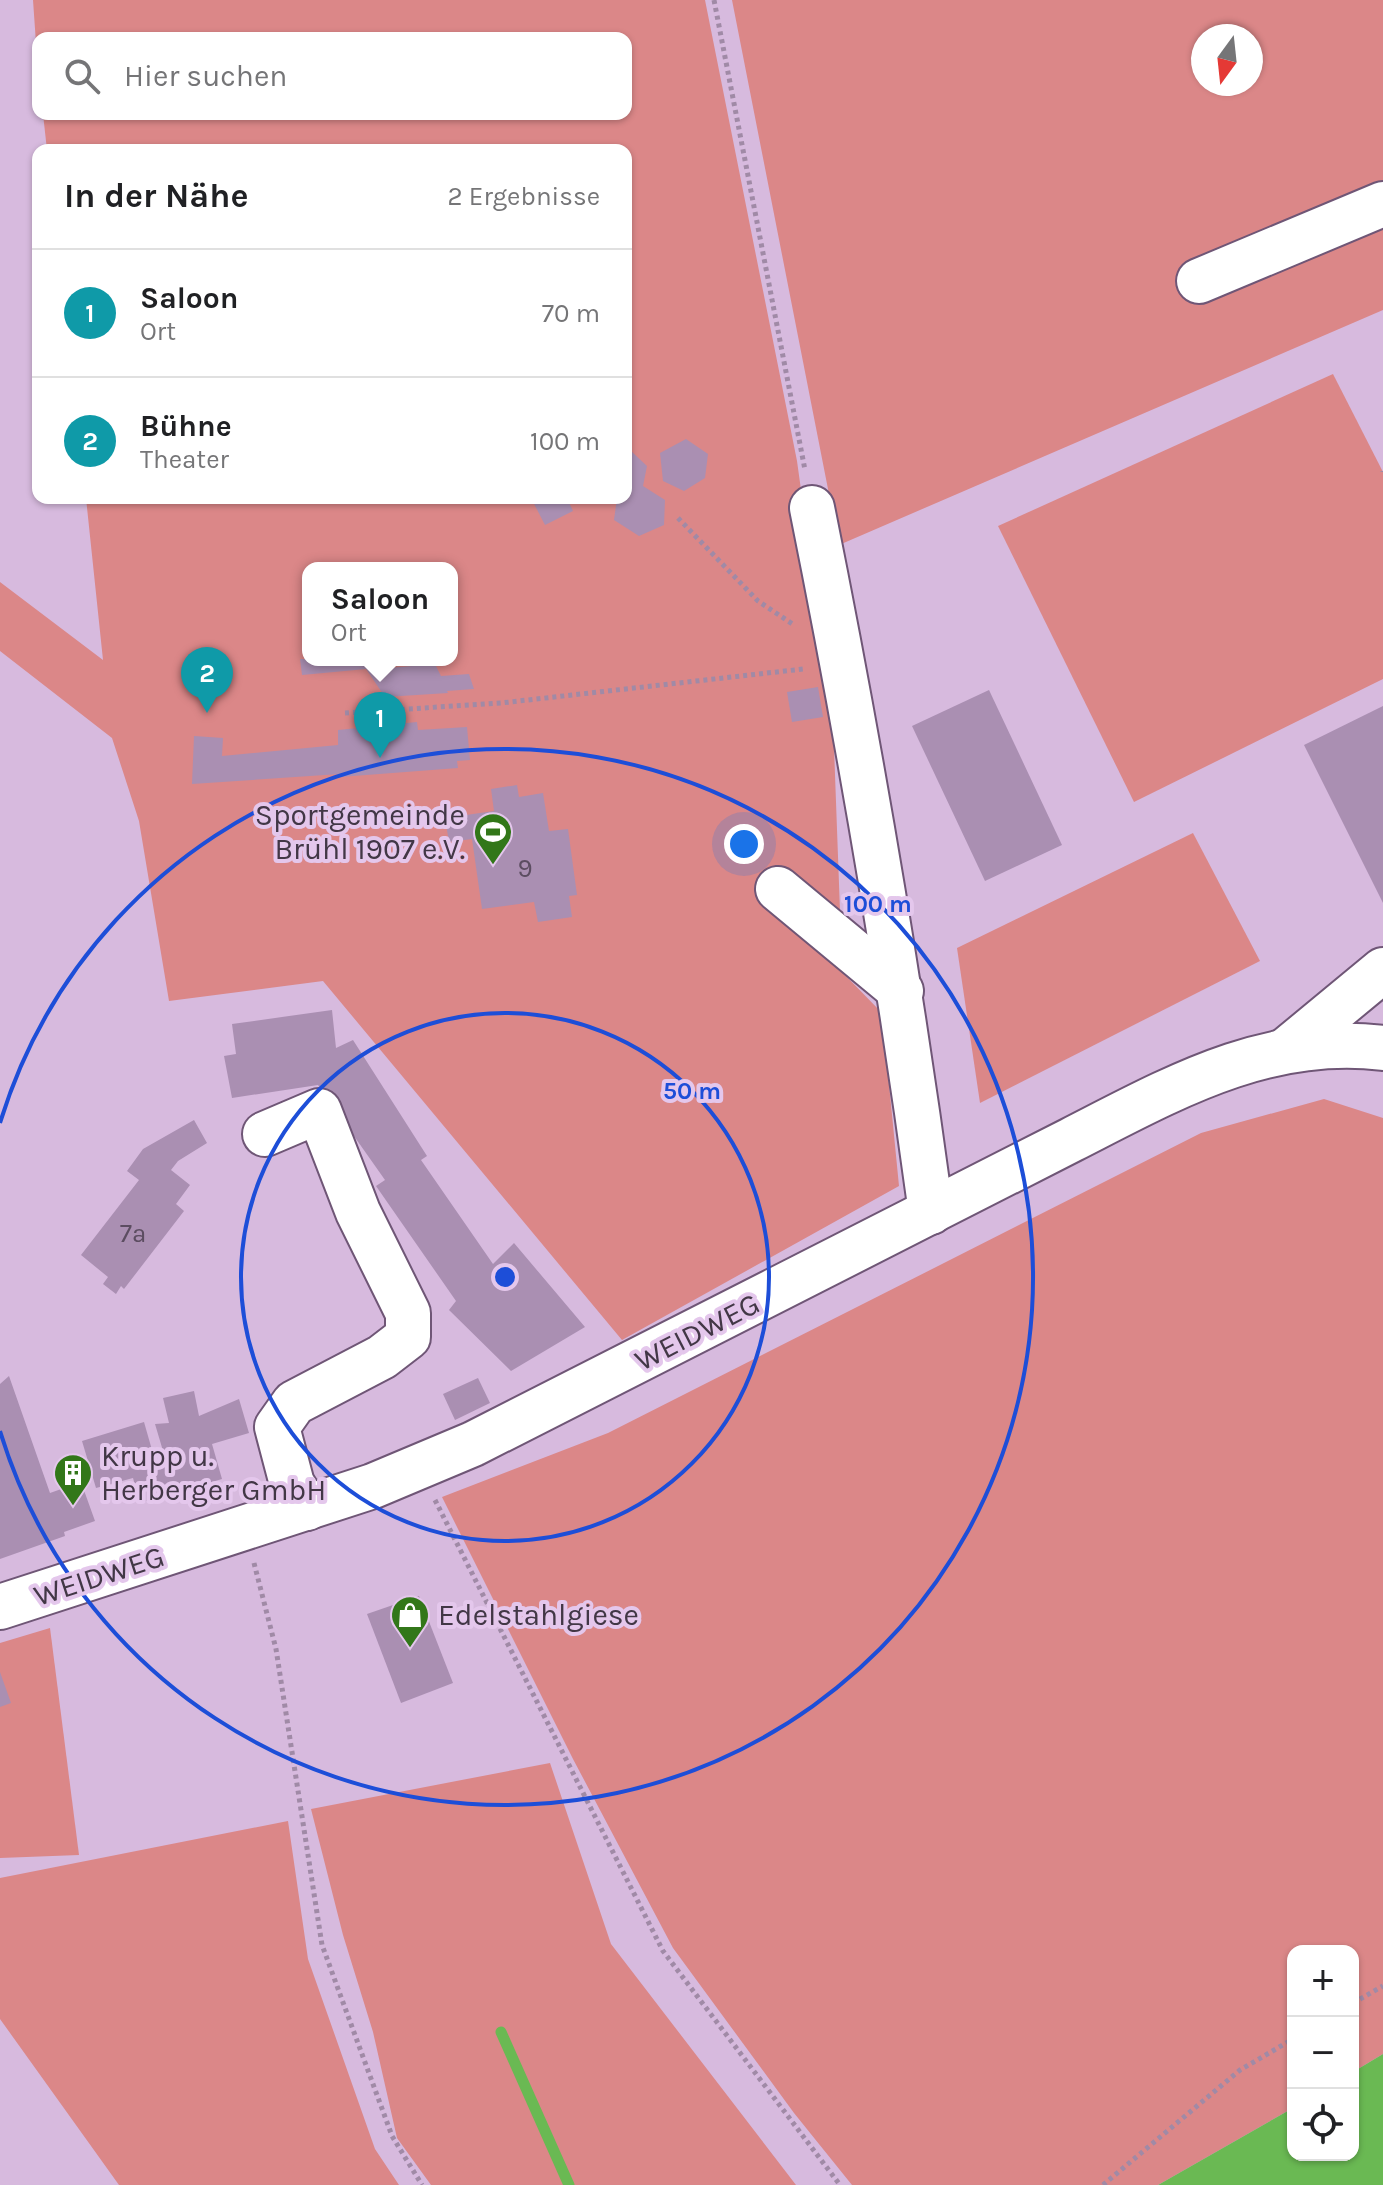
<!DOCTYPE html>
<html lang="de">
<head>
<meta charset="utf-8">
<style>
	body { margin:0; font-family:Karla,sans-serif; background:#f6f6f6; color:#202124 }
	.controls { position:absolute; right:24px; bottom:24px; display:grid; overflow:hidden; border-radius:16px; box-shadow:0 2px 6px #0004 }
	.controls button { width:72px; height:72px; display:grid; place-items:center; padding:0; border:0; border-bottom:2px solid #e0e0e0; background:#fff; color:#202124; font:40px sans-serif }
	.compass { position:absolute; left:1191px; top:24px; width:72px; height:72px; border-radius:50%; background:#fff; box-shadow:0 2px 6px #0004; rotate:195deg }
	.you { position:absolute; left:744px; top:844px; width:28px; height:28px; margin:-20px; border:6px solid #fff; border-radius:50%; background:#1a73e8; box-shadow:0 0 0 12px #1a73e833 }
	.badge { display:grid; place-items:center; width:52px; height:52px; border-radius:50%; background:#327719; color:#fff; font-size:26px; font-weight:700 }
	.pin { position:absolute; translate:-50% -66px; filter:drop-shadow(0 2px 4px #0008) }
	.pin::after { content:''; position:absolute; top:42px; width:28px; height:24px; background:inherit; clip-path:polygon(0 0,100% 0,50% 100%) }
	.popup { position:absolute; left:302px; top:562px; width:156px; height:104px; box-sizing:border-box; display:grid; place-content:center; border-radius:16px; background:#fff; filter:drop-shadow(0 2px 6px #0005); font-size:26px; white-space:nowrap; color:#757577 }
	.popup b { font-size:30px; color:#202124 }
	.popup::after { content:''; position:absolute; left:50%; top:100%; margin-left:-16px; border:16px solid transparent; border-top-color:#fff }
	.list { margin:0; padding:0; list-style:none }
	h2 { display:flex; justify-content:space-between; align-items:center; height:104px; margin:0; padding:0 32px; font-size:34px }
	h2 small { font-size:26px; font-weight:400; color:#757577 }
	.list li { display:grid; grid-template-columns:52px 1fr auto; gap:24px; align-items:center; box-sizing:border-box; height:128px; padding:0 32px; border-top:2px solid #e0e0e0 }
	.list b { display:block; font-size:30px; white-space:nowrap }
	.list p { margin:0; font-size:26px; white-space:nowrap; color:#757577 }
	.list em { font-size:26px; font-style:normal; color:#757577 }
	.icon { flex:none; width:44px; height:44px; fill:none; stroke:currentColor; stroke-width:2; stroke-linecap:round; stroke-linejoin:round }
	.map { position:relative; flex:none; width:1383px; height:2185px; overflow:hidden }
	.search { position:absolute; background:#fff; box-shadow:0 2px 6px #0004; left:32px; top:32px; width:600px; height:88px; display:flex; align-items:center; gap:20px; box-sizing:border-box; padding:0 28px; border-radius:16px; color:#757577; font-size:30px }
	.panel { position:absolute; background:#fff; box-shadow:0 2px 6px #0004; left:32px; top:144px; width:600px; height:360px; border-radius:16px }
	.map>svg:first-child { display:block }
</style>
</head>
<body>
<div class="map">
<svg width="1383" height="2185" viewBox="0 0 1383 2185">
	<rect width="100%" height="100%" fill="#d7bade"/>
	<g fill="#db8788" fill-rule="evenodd">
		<path d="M 33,0 L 705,0 L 797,461 L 833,720 L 840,911 L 809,938 L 882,1013 L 899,1186 L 622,1340 L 323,981 L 169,1001 L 139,821 L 112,738 L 0,651 L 0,582 L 103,660 L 86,498 L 626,498 L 626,150 L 47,150 L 43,114 L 626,114 L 626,38 L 38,38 L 38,72 ZM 308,568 L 452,568 L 452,660 L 308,660 Z"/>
		<path d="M 732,0 L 1383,0 L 1383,310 L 839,545 ZM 1203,36 L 1251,36 L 1251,84 L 1203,84 Z"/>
		<polygon points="1333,374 1383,472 1383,679 1134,802 998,526"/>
		<polygon points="1193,833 1260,961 980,1103 957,948"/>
		<polygon points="1324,1099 1383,1118 1383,2054 1353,2072 1353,1951 1293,1951 1293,2108 1158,2185 852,2185 794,2113 673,1948 573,1759 442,1497 608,1433 1201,1133"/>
		<polygon points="50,1628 79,1855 0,1858 0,1643"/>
		<polygon points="550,1763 611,1944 796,2185 431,2185 397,2138 373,2032 343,1935 311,1809"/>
		<polygon points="288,1821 308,1959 375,2149 399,2185 119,2185 0,2019 0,1878"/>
	</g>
	<polygon fill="#6ab953" points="1383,2054 1383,2185 1158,2185 1293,2108 1293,2155 1353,2155 1353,2072"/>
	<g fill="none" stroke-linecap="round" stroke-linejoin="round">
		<polyline stroke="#6ab953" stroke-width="11" points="501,2032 569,2185"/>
	</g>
	<g fill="#aa8fb2">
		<polygon points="686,439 708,454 705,478 684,491 663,481 660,453"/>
		<polygon points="631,451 647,466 643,486 665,500 664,525 639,536 614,520 617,498 626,498 626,453"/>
		<polygon points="531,498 567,498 573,511 545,525"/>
		<polygon points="300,659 387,660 389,668 435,664 441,676 469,674 474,689 447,691 448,693 385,697 366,669 302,675"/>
		<polygon points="818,687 823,717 792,722 787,692"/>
		<polygon points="989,690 1062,845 985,881 912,726"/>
		<polygon points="1383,706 1383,903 1304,745"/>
		<polygon points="417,722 418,730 467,727 470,760 457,761 458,768 340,777 340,774 192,784 194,736 223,738 222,756 338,745 338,730"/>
		<polygon points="517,785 519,797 543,793 549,831 568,829 577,895 569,896 572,917 538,922 534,902 482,909 472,839 449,842 445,818 494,811 491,789"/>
		<polygon points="332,1010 336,1048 353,1040 427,1156 421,1160 493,1264 514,1243 585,1327 511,1371 449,1310 456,1301 376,1186 385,1180 318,1085 232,1098 224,1056 236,1054 232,1024"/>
		<polygon points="194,1120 207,1143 178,1161 171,1170 190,1185 176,1204 184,1211 124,1289 121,1286 116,1294 103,1284 108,1277 81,1255 139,1180 127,1171 143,1149"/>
		<polygon points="9,1376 50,1493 81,1482 95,1521 64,1532 65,1536 0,1559 0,1384"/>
		<polygon points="478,1378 490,1403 455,1420 443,1394"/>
		<polygon points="194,1391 199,1416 239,1399 249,1433 212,1444 222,1479 140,1503 133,1478 96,1488 82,1441 144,1422 156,1464 166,1461 155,1424 169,1423 163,1398"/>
		<polygon points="419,1596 453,1683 401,1703 367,1614"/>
		<polygon points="0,1672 11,1703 0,1707"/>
	</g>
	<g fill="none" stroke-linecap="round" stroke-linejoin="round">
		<defs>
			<g id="minor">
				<polyline points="1199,281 1383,204"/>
				<path d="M 812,508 C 859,741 899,975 931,1212"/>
				<polyline points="778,889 901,991"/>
				<polyline points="1285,1051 1383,970"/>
				<polyline points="265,1134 319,1111 358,1212 408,1313 408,1337 382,1357 294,1403 277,1427 292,1484 307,1508"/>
			</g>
			<path id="major" d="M 0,1607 L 373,1486 L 473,1444 L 1071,1140 C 1171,1089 1266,1034 1383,1048"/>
		</defs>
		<use href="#minor" stroke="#6f5676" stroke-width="48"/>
		<use href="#major" stroke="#6f5676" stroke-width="48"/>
		<g stroke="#a08aa6" stroke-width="5" stroke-dasharray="4 4" stroke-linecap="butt">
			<polyline points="714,0 805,470"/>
			<polyline points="1383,472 1383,471"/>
			<polyline points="678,518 758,601 794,625"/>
			<polyline points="345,713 501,703 803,669"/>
			<polyline points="435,1500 663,1951 840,2185"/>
			<polyline points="254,1563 276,1649 322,1945 392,2136 422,2185"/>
			<polyline points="1353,2003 1383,1986"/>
			<polyline points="1103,2185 1240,2070 1293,2039"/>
		</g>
		<use href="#minor" stroke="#fff" stroke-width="44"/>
		<use href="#major" stroke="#fff" stroke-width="44"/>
	</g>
	<g fill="none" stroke="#1d4ed8" stroke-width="4">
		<circle cx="505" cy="1277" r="264"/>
		<path d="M0 1123A528 528 0 1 1 0 1431"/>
	</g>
	<defs>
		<symbol id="stadium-pin" viewBox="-11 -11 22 30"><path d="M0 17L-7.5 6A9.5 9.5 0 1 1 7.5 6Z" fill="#327719" stroke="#e4c7ec"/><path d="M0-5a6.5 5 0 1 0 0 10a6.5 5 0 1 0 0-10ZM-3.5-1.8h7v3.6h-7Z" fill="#fff"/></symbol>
		<symbol id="building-pin" viewBox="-11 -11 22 30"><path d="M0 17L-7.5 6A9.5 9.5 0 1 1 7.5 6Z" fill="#327719" stroke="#e4c7ec"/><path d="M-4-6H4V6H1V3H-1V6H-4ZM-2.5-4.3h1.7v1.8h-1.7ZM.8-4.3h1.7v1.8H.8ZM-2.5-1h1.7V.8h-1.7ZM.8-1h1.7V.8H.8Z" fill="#fff"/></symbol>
		<symbol id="shop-pin" viewBox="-11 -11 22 30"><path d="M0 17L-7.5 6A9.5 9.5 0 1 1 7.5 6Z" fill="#327719" stroke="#e4c7ec"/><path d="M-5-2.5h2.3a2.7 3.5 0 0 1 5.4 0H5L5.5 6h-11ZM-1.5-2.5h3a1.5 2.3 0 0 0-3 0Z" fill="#fff"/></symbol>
	</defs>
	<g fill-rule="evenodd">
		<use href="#stadium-pin" x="471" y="810" width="44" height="60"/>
		<use href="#building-pin" x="51" y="1451" width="44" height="60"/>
		<use href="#shop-pin" x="388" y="1593" width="44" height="60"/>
	</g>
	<g text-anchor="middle" stroke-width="8" stroke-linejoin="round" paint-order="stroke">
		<g font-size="26" fill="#5c4d61">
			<text x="525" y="877">9</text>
			<text x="133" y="1242">7a</text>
		</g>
		<g font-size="30" fill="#423746" stroke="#e4c7ec" text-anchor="start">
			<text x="465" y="825" text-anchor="end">Sportgemeinde<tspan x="465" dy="34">Brühl 1907 e.V.</tspan></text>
			<text x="101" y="1466">Krupp u.<tspan x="101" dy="34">Herberger GmbH</tspan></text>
			<text x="438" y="1625">Edelstahlgiese</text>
		</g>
		<g font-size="30" fill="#423746" stroke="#e4c7ec">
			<text transform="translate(697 1332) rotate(-27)" y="10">WEIDWEG</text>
			<text transform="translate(99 1576) rotate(-18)" y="10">WEIDWEG</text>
		</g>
	</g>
	<circle cx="505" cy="1277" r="12" fill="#1d4ed8" stroke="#e4c7ec" stroke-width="4"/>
	<g font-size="24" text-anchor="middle" font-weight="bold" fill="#1d4ed8" stroke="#e4c7ec" stroke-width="8" stroke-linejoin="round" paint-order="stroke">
		<text x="878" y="912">100 m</text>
		<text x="692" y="1099">50 m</text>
	</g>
</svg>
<div class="controls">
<button>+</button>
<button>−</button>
<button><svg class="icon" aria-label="locate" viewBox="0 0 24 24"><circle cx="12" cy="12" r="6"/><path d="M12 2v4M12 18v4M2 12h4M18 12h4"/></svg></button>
</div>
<svg class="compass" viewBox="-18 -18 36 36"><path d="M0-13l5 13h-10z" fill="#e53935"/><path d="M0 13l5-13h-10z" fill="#757577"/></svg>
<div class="you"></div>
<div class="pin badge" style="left:380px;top:758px;background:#0f9aa8">1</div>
<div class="popup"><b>Saloon</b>Ort</div>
<div class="pin badge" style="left:207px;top:713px;background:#0f9aa8">2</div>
<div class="search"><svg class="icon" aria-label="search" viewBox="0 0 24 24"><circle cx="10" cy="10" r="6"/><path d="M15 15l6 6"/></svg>Hier suchen</div>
<section class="panel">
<h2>In der Nähe<small>2 Ergebnisse</small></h2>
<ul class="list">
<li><span class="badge" style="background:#0f9aa8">1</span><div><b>Saloon</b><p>Ort</p></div><em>70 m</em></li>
<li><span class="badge" style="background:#0f9aa8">2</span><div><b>Bühne</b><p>Theater</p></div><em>100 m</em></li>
</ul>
</section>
</div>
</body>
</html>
